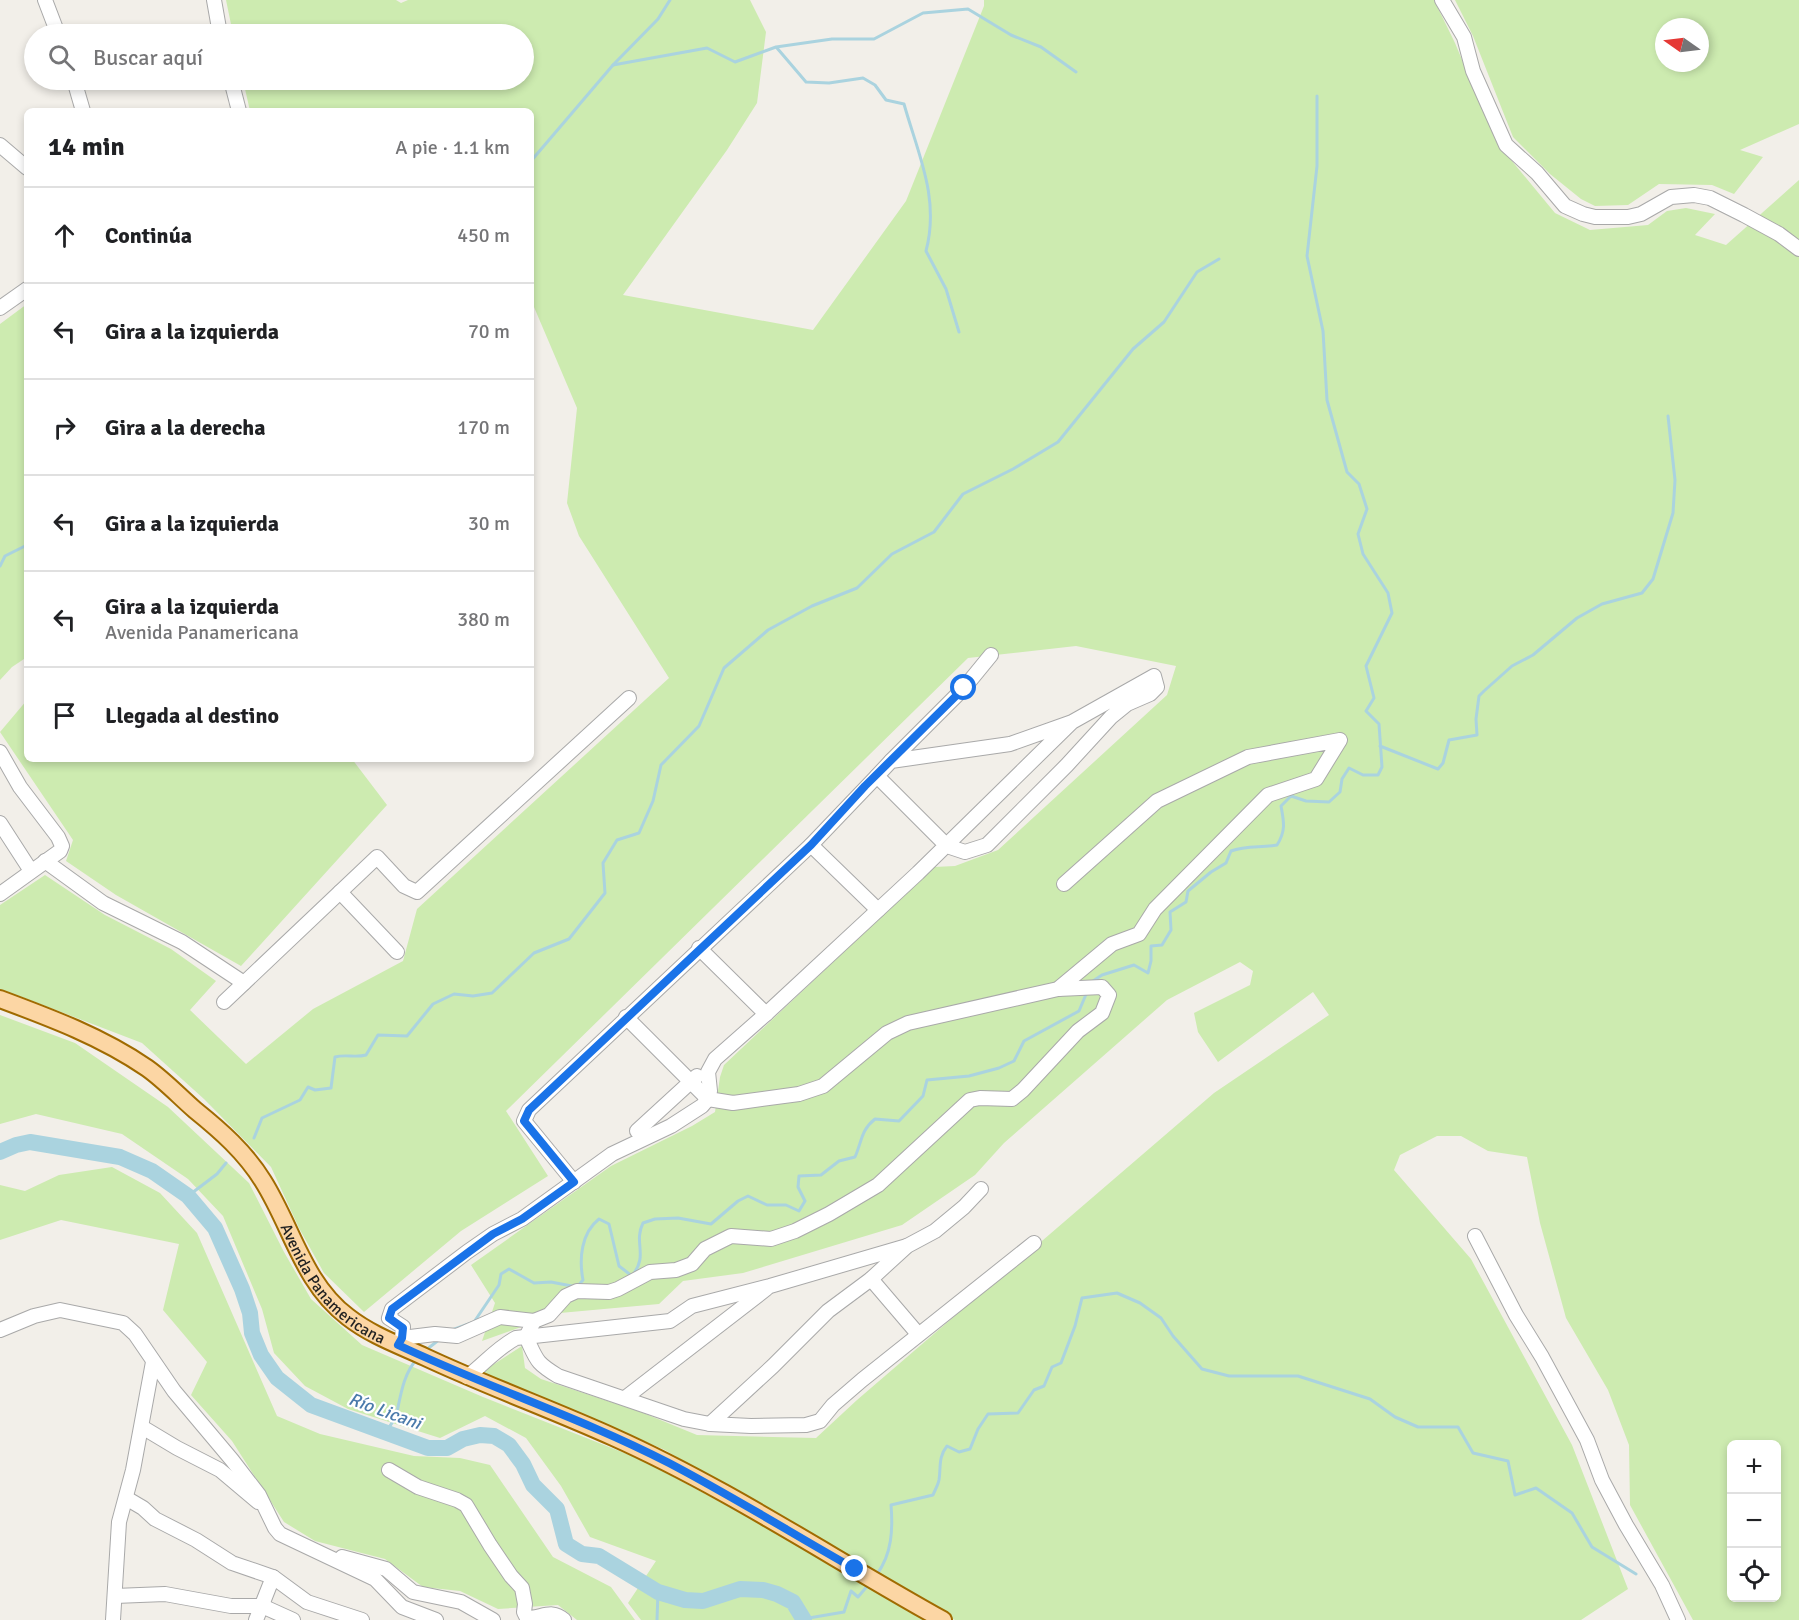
<!DOCTYPE html>
<html lang="es">
<head>
<meta charset="utf-8">
<style>
	body { margin:0; font-family:Signika,sans-serif; background:#f6f6f6; color:#202124 }
	.controls { position:absolute; right:18px; bottom:18px; display:grid; overflow:hidden; border-radius:9px; box-shadow:0 3px 9px #0003 }
	.controls button { width:54px; height:54px; display:grid; place-items:center; padding:0; border:0; border-bottom:2px solid #e0e0e0; background:#fff; color:#202124; font:30px sans-serif }
	.compass { position:absolute; left:1655px; top:18px; width:54px; height:54px; border-radius:50%; background:#fff; box-shadow:0 3px 9px #0003; rotate:284deg }
	.stop { position:absolute; width:18px; height:18px; margin:-14px; border:4px solid #1a73e8; border-radius:50%; background:#fff }
	.stop.end { background:#1a73e8; border-color:#fff; box-shadow:0 2px 6px #0008 }
	.list { margin:0; padding:0; list-style:none }
	h2 { display:flex; justify-content:space-between; align-items:center; height:78px; margin:0; padding:0 24px; font-size:26px }
	h2 small { font-size:20px; font-weight:400; color:#757577 }
	.list li { display:grid; grid-template-columns:39px 1fr auto; gap:18px; align-items:center; box-sizing:border-box; height:96px; padding:0 24px; border-top:2px solid #e0e0e0 }
	.list b { display:block; font-size:22px; white-space:nowrap }
	.list p { margin:0; font-size:20px; white-space:nowrap; color:#757577 }
	.list em { font-size:20px; font-style:normal; color:#757577 }
	.icon { flex:none; width:33px; height:33px; fill:none; stroke:currentColor; stroke-width:2; stroke-linecap:round; stroke-linejoin:round }
	.map { position:relative; flex:none; width:1799px; height:1620px; overflow:hidden }
	.search { position:absolute; background:#fff; box-shadow:0 3px 9px #0003; left:24px; top:24px; width:510px; height:66px; display:flex; align-items:center; gap:15px; box-sizing:border-box; padding:0 21px; border-radius:33px; color:#757577; font-size:22px }
	.panel { position:absolute; background:#fff; box-shadow:0 3px 9px #0003; left:24px; top:108px; width:510px; height:654px; border-radius:9px }
	.map>svg:first-child { display:block }
</style>
</head>
<body>
<div class="map">
<svg width="1799" height="1620" viewBox="0 0 1799 1620">
	<rect width="100%" height="100%" fill="#f2efe9"/>
	<g fill="#cdebb0" fill-rule="evenodd">
		<path d="M 226,0 L 396,0 L 401,3 L 408,0 L 750,0 L 766,32 L 757,103 L 727,150 L 623,295 L 813,330 L 906,201 L 984,6 L 984,0 L 1434,0 L 1455,43 L 1497,143 L 1555,213 L 1590,230 L 1648,225 L 1667,211 L 1686,208 L 1715,214 L 1695,235 L 1726,245 L 1799,180 L 1799,1620 L 1693,1620 L 1630,1505 L 1629,1445 L 1608,1390 L 1566,1318 L 1540,1223 L 1527,1157 L 1488,1151 L 1461,1136 L 1437,1136 L 1400,1155 L 1394,1170 L 1471,1259 L 1572,1445 L 1628,1589 L 1581,1620 L 955,1620 L 925,1604 L 665,1450 L 482,1372 L 522,1346 L 525,1368 L 541,1379 L 641,1412 L 697,1435 L 816,1438 L 857,1400 L 1214,1093 L 1329,1015 L 1313,992 L 1218,1062 L 1198,1032 L 1194,1013 L 1250,985 L 1253,971 L 1240,962 L 1167,1000 L 1004,1143 L 975,1175 L 902,1225 L 743,1273 L 683,1281 L 659,1304 L 560,1313 L 482,1341 L 495,1303 L 471,1265 L 611,1166 L 692,1126 L 715,1112 L 720,1077 L 724,1065 L 934,867 L 955,866 L 998,850 L 1167,695 L 1176,666 L 1076,646 L 968,658 L 506,1111 L 548,1176 L 461,1231 L 364,1312 L 324,1273 L 299,1228 L 271,1167 L 204,1099 L 142,1043 L 22,997 L 0,990 L 0,905 L 45,875 L 105,915 L 171,949 L 216,981 L 190,1010 L 246,1064 L 313,1009 L 403,961 L 417,909 L 669,678 L 579,536 L 567,503 L 577,408 L 531,300 L 531,111 L 250,111 L 243,80 L 524,80 L 524,34 L 233,34 ZM 1732,1444 L 1776,1444 L 1776,1598 L 1732,1598 Z"/>
		<path d="M 1455,0 L 1799,0 L 1799,124 L 1740,150 L 1763,157 L 1734,194 L 1712,185 L 1659,184 L 1628,205 L 1595,206 L 1581,199 L 1550,174 L 1513,137 L 1473,36 ZM 1664,27 L 1700,27 L 1700,63 L 1664,63 Z"/>
		<polygon points="27,304 27,657 12,667 0,680 0,324"/>
		<polygon points="27,700 27,759 352,759 387,805 241,966 116,895 66,861 73,840 0,732"/>
		<polygon points="0,1015 75,1043 168,1107 249,1183 284,1252 311,1299 362,1345 483,1397 642,1460 806,1548 928,1620 641,1620 628,1603 656,1561 590,1537 561,1486 526,1438 485,1416 440,1438 348,1409 305,1386 274,1353 262,1309 223,1216 188,1179 122,1134 36,1114 0,1124"/>
		<polygon points="112,1167 160,1193 197,1233 277,1416 320,1434 414,1456 460,1458 490,1465 553,1557 611,1587 635,1620 577,1620 558,1605 498,1609 460,1591 423,1587 385,1559 315,1541 284,1522 232,1441 191,1395 207,1362 163,1310 179,1244 61,1220 0,1240 0,1185 25,1191 59,1175"/>
	</g>
	<g fill="none" stroke-linecap="round" stroke-linejoin="round">
		<g stroke="#aad3df" stroke-width="3">
			<path d="M 777,48 L 806,82 L 829,83 L 863,78 L 875,85 L 886,100 L 904,104 C 918,154 940,198 926,251 L 946,289 L 959,332"/>
			<polyline points="613,65 707,48 735,62 776,47 832,39 874,39 923,13 968,9 1011,35 1041,47 1076,72"/>
			<polyline points="531,161 613,65 658,19 670,0"/>
			<polyline points="0,566 5,556 27,545"/>
			<polyline points="1380,746 1438,769 1443,763 1449,740 1477,735 1476,719 1479,696 1484,691 1512,666 1533,655 1577,618 1602,604 1642,593 1653,579 1673,513 1675,480 1668,416"/>
			<path d="M 1093,981 L 1102,975 L 1134,965 L 1148,973 L 1151,961 L 1151,946 L 1162,945 L 1171,930 L 1170,912 L 1186,902 L 1188,891 L 1211,872 L 1226,863 L 1231,851 C 1246,845 1261,848 1277,845 C 1286,831 1284,822 1281,806 L 1291,796 L 1306,801 L 1329,802 L 1340,792 L 1342,779 L 1349,768 L 1363,775 L 1378,775 L 1382,767 L 1379,724 L 1366,711 L 1374,698 L 1366,666 L 1392,613 L 1388,593 L 1363,554 L 1358,534 L 1367,509 L 1359,484 L 1347,472 L 1327,400 L 1323,331 L 1307,256 L 1317,166 L 1317,96"/>
			<path d="M 254,1138 L 262,1118 L 300,1100 L 308,1087 L 315,1090 L 331,1088 L 335,1057 C 346,1054 355,1058 366,1055 L 378,1035 L 407,1036 L 433,1004 L 454,994 L 473,996 L 492,993 L 534,953 L 569,939 L 605,893 L 603,863 L 617,840 L 639,833 L 653,801 L 661,765 L 699,726 L 724,668 L 768,630 L 812,606 L 857,588 L 892,554 L 934,532 L 963,494 L 1013,469 L 1058,442 L 1133,349 L 1164,322 L 1197,272 L 1219,259"/>
			<polyline points="188,1196 217,1174 226,1163"/>
			<path d="M 452,1330 L 474,1322 L 499,1285 L 501,1274 L 509,1269 L 534,1283 L 551,1282 L 577,1287 L 583,1280 C 579,1259 581,1233 599,1219 L 609,1224 L 619,1266 L 632,1276 C 649,1255 633,1243 643,1223 L 655,1219 L 678,1218 L 711,1224 L 738,1201 L 748,1196 L 767,1205 L 786,1205 L 799,1211 L 805,1201 L 798,1187 L 799,1176 L 821,1175 L 839,1161 L 855,1157 C 862,1141 861,1130 875,1119 L 899,1121 L 923,1096 L 927,1080 L 969,1076 L 999,1068 L 1014,1061 L 1024,1041 L 1079,1011 L 1087,992"/>
			<polyline points="426,1350 440,1339"/>
			<path d="M 385,1433 C 389,1427 396,1419 397,1412 C 401,1393 404,1373 417,1359"/>
			<path d="M 877,1574 C 892,1554 893,1529 891,1505 L 933,1495 C 935,1490 938,1485 939,1480 C 941,1468 938,1457 947,1446 L 959,1452 L 970,1449 L 978,1429 L 988,1414 L 1018,1413 L 1034,1390 L 1044,1386 L 1052,1367 L 1061,1363 L 1075,1326 L 1082,1298 L 1117,1293 L 1140,1303 L 1161,1318 L 1173,1336 L 1202,1369 L 1229,1376 L 1298,1376 L 1370,1399 L 1395,1417 L 1418,1427 L 1458,1427 L 1473,1453 L 1508,1461 L 1515,1495 L 1536,1488 L 1572,1513 L 1592,1547 L 1636,1574"/>
			<polyline points="803,1619 844,1612 851,1591 858,1597 869,1584"/>
			<polyline points="657,1620 658,1592"/>
		</g>
		<polyline stroke="#aad3df" stroke-width="16" points="0,1152 16,1145 30,1142 120,1157 152,1171 188,1196 215,1228 242,1289 250,1313 252,1333 261,1355 277,1378 311,1405 428,1448 447,1448 463,1439 480,1435 494,1436 509,1445 523,1464 533,1485 557,1509 566,1544 582,1554 599,1556 658,1592 685,1600 703,1601 740,1589 763,1590 777,1594 793,1602 804,1620"/>
		<defs>
			<g id="minor">
				<polyline points="45,0 58,34"/>
				<polyline points="214,0 220,34"/>
				<polyline points="1442,0 1464,37 1473,71 1506,145 1537,173 1565,206 1583,214 1595,217 1628,217 1641,214 1671,197 1694,195 1710,198 1744,215 1779,234 1799,249"/>
				<polyline points="74,80 83,111"/>
				<polyline points="231,80 239,111"/>
				<polyline points="0,145 27,168"/>
				<polyline points="0,308 27,289"/>
				<polyline points="0,752 20,787 58,837 62,846 60,851 0,894"/>
				<polyline points="891,761 964,688 991,655"/>
				<polyline points="0,823 31,871"/>
				<polyline points="811,845 878,910"/>
				<polyline points="45,861 103,903 182,942 244,983"/>
				<polyline points="340,892 397,952"/>
				<polyline points="699,948 766,1014"/>
				<polyline points="224,1002 377,857 404,886 417,892 629,698"/>
				<polyline points="626,1017 708,1099 733,1103 799,1094 823,1086 887,1033 908,1023 1058,989 1112,944 1139,934 1155,909 1268,795 1316,779 1340,740 1248,757 1157,801 1064,884"/>
				<polyline points="637,1131 697,1076"/>
				<polyline points="574,1182 524,1121 529,1110 811,845 877,776"/>
				<polyline points="1475,1236 1516,1315 1542,1357 1587,1440 1602,1480 1626,1525 1662,1585 1678,1620"/>
				<path d="M 1034,1243 L 862,1380 L 833,1405 L 820,1421 L 806,1425 L 751,1426 L 710,1424 L 684,1419 L 558,1376 C 535,1362 537,1360 526,1337 L 534,1321 L 549,1315 L 566,1296 L 577,1291 L 609,1292 L 618,1289 L 650,1272 L 676,1270 L 692,1264 L 705,1249 L 731,1236 L 771,1239 L 795,1231 L 829,1214 L 878,1185 L 970,1100 L 980,1098 L 1012,1099 L 1023,1090 L 1078,1031 L 1102,1013 L 1109,995 L 1102,987 L 1058,989"/>
				<polyline points="871,1279 918,1334"/>
				<polyline points="0,1330 34,1316 60,1310 123,1323 135,1334 174,1391 232,1460 259,1495 275,1528 280,1534 375,1579 402,1607 436,1620"/>
				<polyline points="402,1338 435,1334 457,1336 500,1317 534,1321"/>
				<polyline points="398,1345 402,1338 403,1327 389,1318 392,1309 467,1252 493,1234 522,1219 612,1154 671,1126 702,1106 708,1099 710,1091 708,1072 715,1059 766,1014 918,873 1072,722 1154,676 1157,687 1150,694 1127,704 1111,717 1067,765 987,845 965,852 947,846 877,776 891,761 1010,744 1072,722"/>
				<path d="M 467,1377 C 484,1364 497,1348 516,1338 L 670,1321 L 692,1306 L 770,1286 L 907,1246"/>
				<polyline points="625,1398 766,1289"/>
				<polyline points="710,1424 773,1366 828,1311 871,1279 907,1246 935,1231 964,1207 981,1189"/>
				<polyline points="142,1427 177,1448 220,1470 258,1502"/>
				<path d="M 389,1470 L 418,1487 L 457,1500 L 466,1505 L 490,1545 L 511,1576 L 522,1588 L 525,1604 L 524,1612 L 527,1618 C 541,1619 551,1608 564,1620"/>
				<polyline points="126,1498 143,1508 155,1519 196,1540 232,1563 273,1577 307,1602 362,1620"/>
				<polyline points="342,1557 386,1569 413,1592 461,1602 493,1620"/>
				<polyline points="115,1596 165,1594 231,1606 262,1606 293,1620"/>
				<polyline points="113,1620 119,1522 133,1470 153,1362"/>
				<polyline points="256,1620 273,1577"/>
			</g>
			<g id="major">
				<path id="s1" d="M 0,999 C 51,1018 102,1037 147,1068 C 164,1080 179,1096 195,1110 C 221,1131 245,1152 263,1181 C 292,1227 303,1283 348,1317 C 371,1335 399,1345 425,1357 C 487,1386 551,1409 613,1437 C 727,1488 833,1559 943,1620"/>
			</g>
		</defs>
		<use href="#minor" stroke="#a9a9a9" stroke-width="16"/>
		<use href="#major" stroke="#a06b00" stroke-width="20"/>
		<use href="#minor" stroke="#fff" stroke-width="14"/>
		<use href="#major" stroke="#fcd6a4" stroke-width="16"/>
	</g>
	<g fill="none" stroke-linecap="round" stroke-linejoin="round">
		<path stroke="#1a73e8" stroke-width="8" d="M 855,1569 C 793,1534 732,1496 669,1463 C 582,1418 487,1387 398,1345 L 402,1338 L 403,1328 L 389,1318 L 392,1309 L 493,1234 L 522,1219 L 574,1182 L 524,1121 L 529,1110 L 811,845 L 865,786 L 964,688"/>
	</g>
	<g text-anchor="middle" stroke-width="4.5" stroke-linejoin="round" paint-order="stroke">
		<g font-size="16" fill="#222" stroke="#fff">
			<text dy="6" stroke="none"><textPath href="#s1" startOffset="452">Avenida Panamericana</textPath></text>
		</g>
		<g font-size="18" font-style="italic" fill="#4a7aab" stroke="#fff">
			<text transform="translate(385 1411) rotate(20)" y="6">Río Licani</text>
		</g>
	</g>
</svg>
<div class="controls">
<button>+</button>
<button>−</button>
<button><svg class="icon" aria-label="locate" viewBox="0 0 24 24"><circle cx="12" cy="12" r="6"/><path d="M12 2v4M12 18v4M2 12h4M18 12h4"/></svg></button>
</div>
<svg class="compass" viewBox="-18 -18 36 36"><path d="M0-13l5 13h-10z" fill="#e53935"/><path d="M0 13l5-13h-10z" fill="#757577"/></svg>
<div class="stop" style="left:964px;top:688px"></div>
<div class="stop end" style="left:855px;top:1569px"></div>
<div class="search"><svg class="icon" aria-label="search" viewBox="0 0 24 24"><circle cx="10" cy="10" r="6"/><path d="M15 15l6 6"/></svg>Buscar aquí</div>
<section class="panel">
<h2>14 min<small>A pie · 1.1 km</small></h2>
<ul class="list">
<li><svg class="icon" aria-label="ahead" viewBox="0 0 24 24"><path d="M12 20V5M6 11l6-6 6 6"/></svg><div><b>Continúa</b></div><em>450 m</em></li>
<li><svg class="icon" aria-label="left" viewBox="0 0 24 24"><path d="M17 20v-9H6M10 6l-5 5 5 5"/></svg><div><b>Gira a la izquierda</b></div><em>70 m</em></li>
<li><svg class="icon" aria-label="right" viewBox="0 0 24 24"><path d="M7 20v-9h11M14 6l5 5-5 5"/></svg><div><b>Gira a la derecha</b></div><em>170 m</em></li>
<li><svg class="icon" aria-label="left" viewBox="0 0 24 24"><path d="M17 20v-9H6M10 6l-5 5 5 5"/></svg><div><b>Gira a la izquierda</b></div><em>30 m</em></li>
<li><svg class="icon" aria-label="left" viewBox="0 0 24 24"><path d="M17 20v-9H6M10 6l-5 5 5 5"/></svg><div><b>Gira a la izquierda</b><p>Avenida Panamericana</p></div><em>380 m</em></li>
<li><svg class="icon" aria-label="arrive" viewBox="0 0 24 24"><path d="M6 21V4h12l-3 4 3 4H6"/></svg><div><b>Llegada al destino</b></div></li>
</ul>
</section>
</div>
</body>
</html>
